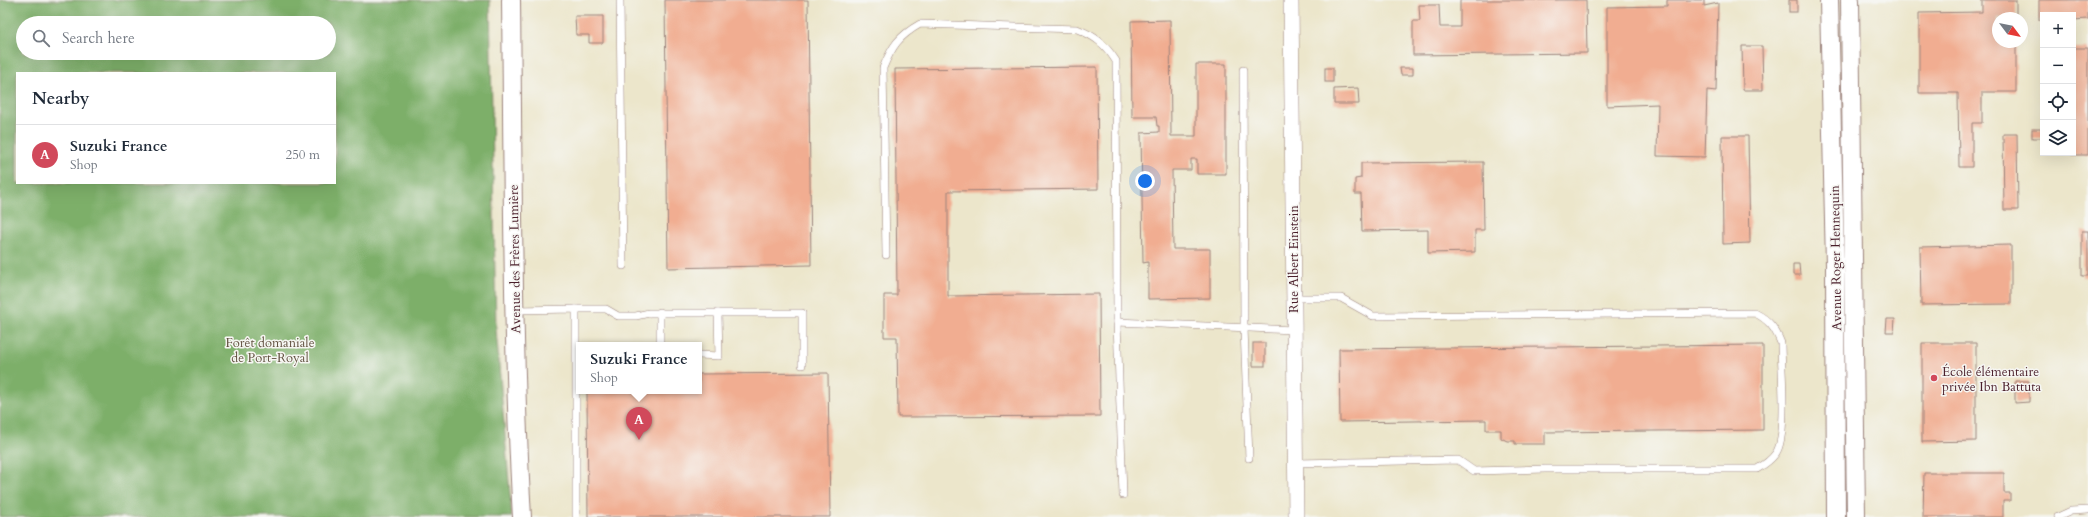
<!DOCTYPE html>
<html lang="en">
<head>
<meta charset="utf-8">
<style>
	body { margin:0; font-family:Cardo,serif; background:#f2f2f3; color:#1f2937 }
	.controls { position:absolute; right:12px; top:12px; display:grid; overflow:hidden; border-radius:0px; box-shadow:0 4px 16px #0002 }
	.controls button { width:36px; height:36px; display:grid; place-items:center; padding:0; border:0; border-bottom:1px solid #e0e1e3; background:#fff; color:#1f2937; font:20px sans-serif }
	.compass { position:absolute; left:1992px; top:12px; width:36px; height:36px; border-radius:50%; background:#fff; box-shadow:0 4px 16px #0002; rotate:122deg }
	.you { position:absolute; left:1145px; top:181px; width:14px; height:14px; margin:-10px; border:3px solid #fff; border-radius:50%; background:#1a73e8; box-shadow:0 0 0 6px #1a73e833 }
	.badge { display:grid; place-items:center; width:26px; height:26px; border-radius:50%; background:#d1495b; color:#fff; font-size:13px; font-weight:700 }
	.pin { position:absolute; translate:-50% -33px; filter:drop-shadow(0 1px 2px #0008) }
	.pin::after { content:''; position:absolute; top:21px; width:14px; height:12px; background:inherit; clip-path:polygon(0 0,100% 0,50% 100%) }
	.popup { position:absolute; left:576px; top:342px; width:126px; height:52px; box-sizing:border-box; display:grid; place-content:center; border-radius:0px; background:#fff; filter:drop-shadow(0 1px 3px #0005); font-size:13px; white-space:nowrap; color:#747a83 }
	.popup b { font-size:15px; color:#1f2937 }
	.popup::after { content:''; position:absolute; left:50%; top:100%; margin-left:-8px; border:8px solid transparent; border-top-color:#fff }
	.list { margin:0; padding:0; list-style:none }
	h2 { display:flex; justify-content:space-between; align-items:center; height:52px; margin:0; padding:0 16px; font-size:17px }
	h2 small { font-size:13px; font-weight:400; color:#747a83 }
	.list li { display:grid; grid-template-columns:26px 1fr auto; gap:12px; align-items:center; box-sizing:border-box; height:60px; padding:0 16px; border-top:1px solid #e0e1e3 }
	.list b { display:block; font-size:15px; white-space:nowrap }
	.list p { margin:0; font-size:13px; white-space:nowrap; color:#747a83 }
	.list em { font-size:13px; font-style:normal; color:#747a83 }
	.icon { flex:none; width:22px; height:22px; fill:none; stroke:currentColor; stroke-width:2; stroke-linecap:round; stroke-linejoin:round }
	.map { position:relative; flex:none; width:2088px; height:517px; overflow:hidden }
	.search { position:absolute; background:#fff; box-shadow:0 4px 16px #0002; left:16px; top:16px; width:320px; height:44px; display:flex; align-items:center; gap:10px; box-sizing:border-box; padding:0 14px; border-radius:22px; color:#747a83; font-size:15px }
	.panel { position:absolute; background:#fff; box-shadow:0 4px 16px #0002; left:16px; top:72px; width:320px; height:112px; border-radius:0px }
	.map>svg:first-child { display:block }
</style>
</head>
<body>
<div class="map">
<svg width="2088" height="517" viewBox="0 0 2088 517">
	<rect width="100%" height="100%" fill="#f6f6f2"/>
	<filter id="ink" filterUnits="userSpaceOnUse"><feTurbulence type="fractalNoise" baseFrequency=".025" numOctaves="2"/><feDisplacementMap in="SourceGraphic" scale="8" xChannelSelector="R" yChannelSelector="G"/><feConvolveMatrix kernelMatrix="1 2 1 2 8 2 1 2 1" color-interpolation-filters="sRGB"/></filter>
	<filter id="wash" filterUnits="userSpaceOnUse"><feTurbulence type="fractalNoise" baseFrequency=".012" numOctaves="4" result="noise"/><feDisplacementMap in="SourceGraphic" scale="16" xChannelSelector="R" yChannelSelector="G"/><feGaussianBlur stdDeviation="0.9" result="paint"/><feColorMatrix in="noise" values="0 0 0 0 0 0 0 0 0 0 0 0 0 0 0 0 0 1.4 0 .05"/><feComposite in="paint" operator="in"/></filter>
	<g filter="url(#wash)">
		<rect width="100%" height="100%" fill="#ece6cb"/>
		<path fill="#7daf69" stroke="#64674a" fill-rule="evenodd" d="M 0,0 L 490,0 L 496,329 L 512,517 L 0,517 ZM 23,23 L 329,23 L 329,53 L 23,53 ZM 17,73 L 335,73 L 335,183 L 17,183 Z"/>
		<g id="blocks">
			<g fill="#f1ad91">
				<polygon points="665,0 808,0 811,265 668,268"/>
				<polygon points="1460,0 1586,0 1587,53 1413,55 1413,21 1420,21 1419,5 1439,5 1440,27 1460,27"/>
				<polygon points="1667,0 1704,0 1704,6 1718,3 1716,91 1707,90 1705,157 1657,156 1658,104 1607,106 1607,7 1667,6"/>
				<rect x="1789" y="0" width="8" height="12"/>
				<polygon points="1982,0 2016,0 2016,18 1998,18 1998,42 2016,42 2016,92 1982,92 1982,123 1972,123 1972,167 1959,167 1958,93 1919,93 1919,13 1982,12"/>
				<polygon points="2039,0 2088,0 2088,19 2073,20 2073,15 2043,15 2043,20 2039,20"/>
				<polygon points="575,16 603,16 603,43 589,43 589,35 576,35"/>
				<polygon points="1170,20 1171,136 1196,136 1196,64 1226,64 1226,174 1197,174 1197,159 1191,159 1191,170 1172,170 1173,249 1210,249 1210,298 1148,299 1148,262 1143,263 1141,133 1159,132 1159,126 1157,126 1156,117 1132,117 1131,21"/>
				<polygon points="1742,46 1762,46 1763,90 1743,90"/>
				<polygon points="2073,48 2088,48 2088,155 2071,155 2071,153 2073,153"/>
				<polygon points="1097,67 1098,189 948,191 948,296 1099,294 1100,416 898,417 897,337 884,337 884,295 897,295 895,69"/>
				<rect x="1325" y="68" width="8" height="14"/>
				<polygon points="1400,68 1413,68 1413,75 1401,75"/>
				<polygon points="1358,88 1359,104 1334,104 1334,89"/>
				<rect x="2032" y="129" width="11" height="9"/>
				<polygon points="2003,134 2017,134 2018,210 2004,210"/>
				<polygon points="1722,136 1748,136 1750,243 1723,244"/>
				<polygon points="1483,162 1484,230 1475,230 1475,252 1428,253 1428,230 1362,231 1361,194 1355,194 1355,179 1361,178 1361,163"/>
				<rect x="2082" y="231" width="6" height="45"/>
				<polygon points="2011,245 2011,304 1921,305 1920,247"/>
				<polygon points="1793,264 1799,264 1800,275 1793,275"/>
				<polygon points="1887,319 1895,319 1894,332 1886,332"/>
				<rect x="1253" y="343" width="12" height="23"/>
				<polygon points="1922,343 1976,343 1976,441 1922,442"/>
				<polygon points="1763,345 1763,430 1545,432 1545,444 1515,444 1515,441 1507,441 1501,438 1501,430 1486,430 1486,420 1340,422 1339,349"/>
				<polygon points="828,373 830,517 588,517 587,391 699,391 699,374"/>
				<polygon points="2015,381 2029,381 2029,402 2015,403"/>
				<polygon points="1924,473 2004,473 2004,493 2010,493 2010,501 2003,501 2003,517 1923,517"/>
			</g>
		</g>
	</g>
	<g filter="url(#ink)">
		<use href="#blocks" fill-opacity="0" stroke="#9b827b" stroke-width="1"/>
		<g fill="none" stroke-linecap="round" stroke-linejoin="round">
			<defs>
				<g id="service">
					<polyline points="620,0 623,266"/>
					<polyline points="1243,70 1244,328 1249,458"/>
					<path d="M 886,255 L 883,68 C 892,46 899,36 920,24 L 1077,29 C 1095,36 1105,44 1116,61 L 1117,322 L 1294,330"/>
					<path d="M 1293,298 L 1341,298 L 1373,316 L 1755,313 C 1769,320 1775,328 1781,343 C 1781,367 1788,435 1776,453 C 1771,460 1764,465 1757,469 L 1545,469 L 1474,471 L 1458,460 L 1295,463"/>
					<polyline points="576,309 606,309 618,316 636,316 649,313 802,313 802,365"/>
					<polyline points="515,310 576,309 576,517"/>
					<polyline points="1117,322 1123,495"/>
					<polyline points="660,345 660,312"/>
					<polyline points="699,355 719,356 718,313"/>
					<polyline points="2058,517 2071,511 2088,510"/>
				</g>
				<polyline id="minor" points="1291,0 1296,517"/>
				<g id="tertiary">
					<path d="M 511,0 C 513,172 512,345 522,517"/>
					<polyline points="1829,0 1835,265 1836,517"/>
					<polyline points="1850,0 1856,517"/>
				</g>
			</defs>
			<use href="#service" stroke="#9b827b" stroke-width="8"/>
			<use href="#minor" stroke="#9b827b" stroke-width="16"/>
			<use href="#tertiary" stroke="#9b827b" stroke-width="20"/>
			<use href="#service" stroke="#fff" stroke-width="7"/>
			<use href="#minor" stroke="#fff" stroke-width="15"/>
			<use href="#tertiary" stroke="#fff" stroke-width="18"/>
		</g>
	</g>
	<circle fill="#d1495b" stroke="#f6f6f2" stroke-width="1.5" cx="1934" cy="378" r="4"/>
	<g text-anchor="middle" stroke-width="3" stroke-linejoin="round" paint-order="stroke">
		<g font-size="13" fill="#4a1f2b" stroke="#f6f6f2">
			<text transform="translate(1835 258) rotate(-91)" y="5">Avenue Roger Hennequin</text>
			<text transform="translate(514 259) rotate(-91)" y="5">Avenue des Frères Lumière</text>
			<text transform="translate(1293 259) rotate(-90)" y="5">Rue Albert Einstein</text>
		</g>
		<g font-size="13" fill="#635342" stroke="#f6f6f2">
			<text x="270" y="347">Forêt domaniale<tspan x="270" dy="15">de Port-Royal</tspan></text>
		</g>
		<g font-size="13" fill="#4a1f2b" stroke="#f6f6f2" text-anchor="start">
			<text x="1942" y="376">École élémentaire<tspan x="1942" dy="15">privée Ibn Battuta</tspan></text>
		</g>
	</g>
</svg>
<div class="controls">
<button>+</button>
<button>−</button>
<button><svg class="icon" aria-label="locate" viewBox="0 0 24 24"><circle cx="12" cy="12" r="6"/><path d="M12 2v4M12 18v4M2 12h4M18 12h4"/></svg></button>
<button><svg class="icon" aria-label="layers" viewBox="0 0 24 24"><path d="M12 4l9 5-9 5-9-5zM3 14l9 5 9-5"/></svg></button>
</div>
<svg class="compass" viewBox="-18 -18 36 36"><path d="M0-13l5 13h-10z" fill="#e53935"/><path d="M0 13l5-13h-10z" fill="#747a83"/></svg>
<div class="you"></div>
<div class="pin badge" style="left:639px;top:440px">A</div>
<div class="popup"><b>Suzuki France</b>Shop</div>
<div class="search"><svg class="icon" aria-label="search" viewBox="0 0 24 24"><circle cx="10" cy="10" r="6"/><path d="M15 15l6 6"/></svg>Search here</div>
<section class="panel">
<h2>Nearby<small></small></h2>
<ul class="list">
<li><span class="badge">A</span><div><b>Suzuki France</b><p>Shop</p></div><em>250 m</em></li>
</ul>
</section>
</div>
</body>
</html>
